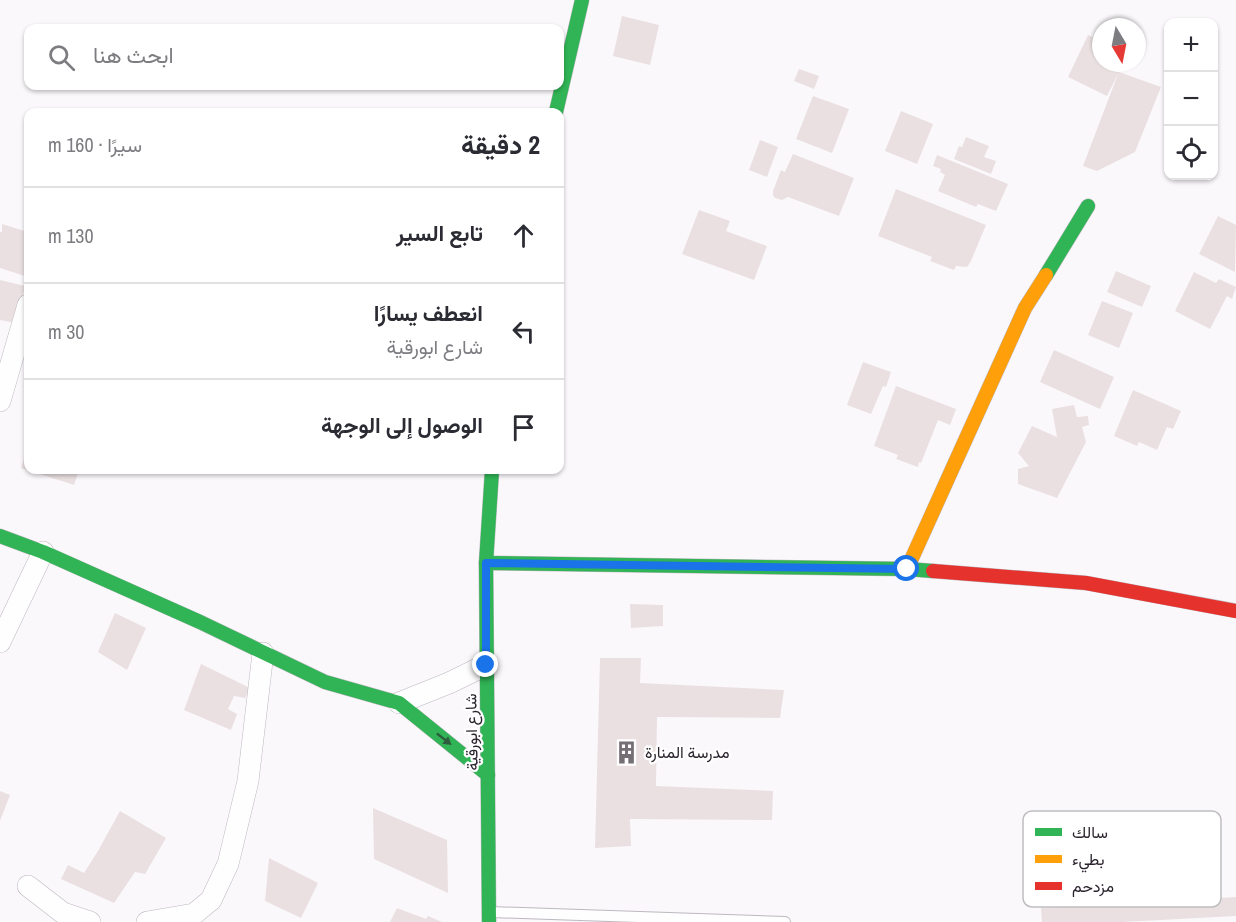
<!DOCTYPE html>
<html lang="ar">
<head>
<meta charset="utf-8">
<style>
	body { margin:0; font-family:"Archivo Narrow",Vazirmatn,sans-serif; background:#f7f7f7; color:#2b2b33; direction:rtl }
	.controls { position:absolute; right:18px; top:18px; display:grid; overflow:hidden; border-radius:12px; box-shadow:0 2px 4px #0004 }
	.controls button { width:54px; height:54px; display:grid; place-items:center; padding:0; border:0; border-bottom:2px solid #e1e1e2; background:#fff; color:#2b2b33; font:30px sans-serif }
	.compass { position:absolute; left:1092px; top:18px; width:54px; height:54px; border-radius:50%; background:#fff; box-shadow:0 2px 4px #0004; rotate:170deg }
	.stop { position:absolute; width:18px; height:18px; margin:-14px; border:4px solid #1a73e8; border-radius:50%; background:#fff }
	.stop.end { background:#1a73e8; border-color:#fff; box-shadow:0 2px 6px #0008 }
	.list { margin:0; padding:0; list-style:none }
	h2 { display:flex; justify-content:space-between; align-items:center; height:78px; margin:0; padding:0 24px; font-size:26px }
	h2 small { font-size:20px; font-weight:400; color:#7c7c81 }
	.list li { display:grid; grid-template-columns:39px 1fr auto; gap:18px; align-items:center; box-sizing:border-box; height:96px; padding:0 24px; border-top:2px solid #e1e1e2 }
	.list b { display:block; font-size:22px; white-space:nowrap }
	.list p { margin:0; font-size:20px; white-space:nowrap; color:#7c7c81 }
	.list em { font-size:20px; font-style:normal; color:#7c7c81 }
	.icon { flex:none; width:33px; height:33px; fill:none; stroke:currentColor; stroke-width:2; stroke-linecap:round; stroke-linejoin:round }
	.map { position:relative; flex:none; width:1236px; height:922px; overflow:hidden; direction:ltr }
	.search { position:absolute; background:#fff; box-shadow:0 2px 4px #0004; left:24px; top:24px; width:540px; height:66px; display:flex; align-items:center; gap:15px; box-sizing:border-box; padding:0 21px; border-radius:12px; color:#7c7c81; font-size:22px }
	.panel { position:absolute; background:#fff; box-shadow:0 2px 4px #0004; left:24px; top:108px; width:540px; height:366px; border-radius:12px; direction:rtl }
	.map>svg:first-child { display:block }
</style>
</head>
<body>
<div class="map">
<svg width="1236" height="922" viewBox="0 0 1236 922">
	<rect width="100%" height="100%" fill="#fbf8fc"/>
	<g fill="#eae0e1">
		<polygon points="622,16 659,25 650,65 613,56"/>
		<polygon points="1088,35 1101,41 1101,63 1123,63 1119,72 1161,87 1135,152 1097,171 1083,166 1118,74 1107,96 1068,77"/>
		<polygon points="799,69 819,76 814,89 794,81"/>
		<polygon points="813,96 849,109 832,153 796,139"/>
		<polygon points="901,111 933,124 917,164 885,151"/>
		<polygon points="966,137 989,146 984,157 996,161 991,174 954,159 959,146 962,147"/>
		<polygon points="760,140 778,147 767,177 749,170"/>
		<polygon points="793,154 854,178 839,216 788,197 782,200 775,198 773,195 773,191 781,170 785,172"/>
		<polygon points="937,155 1008,184 996,211 978,204 976,207 938,191 945,175 940,172 941,169 933,166"/>
		<polygon points="896,189 986,225 971,261 967,267 956,266 954,270 930,261 932,257 878,236"/>
		<polygon points="699,210 730,221 726,231 767,246 754,280 682,254"/>
		<polygon points="1218,216 1236,225 1235,272 1199,254"/>
		<polygon points="2,224 28,232 28,277 0,268 0,232 2,232"/>
		<polygon points="1116,271 1151,286 1142,307 1107,292"/>
		<polygon points="1194,272 1216,283 1219,279 1236,287 1232,299 1227,296 1210,329 1175,311"/>
		<polygon points="0,280 25,286 16,323 0,320"/>
		<polygon points="1102,301 1133,313 1119,348 1088,335"/>
		<polygon points="1054,350 1114,377 1100,409 1040,382"/>
		<polygon points="863,362 891,372 886,387 883,386 871,414 847,405"/>
		<polygon points="896,386 956,409 950,425 938,420 921,463 919,462 918,467 896,459 898,455 874,446"/>
		<polygon points="1133,390 1181,411 1173,429 1167,427 1157,450 1139,442 1137,446 1114,436"/>
		<polygon points="1074,405 1077,417 1088,416 1089,425 1082,427 1086,442 1057,498 1018,484 1018,469 1029,466 1018,453 1032,426 1057,437 1052,409"/>
		<polygon points="28,447 28,470 79,470 74,485 21,468"/>
		<polygon points="630,604 663,605 663,626 631,628"/>
		<polygon points="115,613 146,628 127,670 98,652"/>
		<polygon points="600,658 641,658 640,683 784,690 780,718 657,717 656,786 773,791 772,820 630,819 631,846 595,848"/>
		<polygon points="201,664 250,688 245,698 234,696 228,709 237,714 231,730 184,710"/>
		<polygon points="0,791 10,795 0,821"/>
		<polygon points="373,808 447,840 448,893 374,859"/>
		<polygon points="120,811 166,838 145,874 135,872 114,903 61,879 68,865 84,873 98,851"/>
		<polygon points="269,858 318,883 301,918 265,901"/>
		<polygon points="1236,897 1236,916 1123,922 1042,922 1041,908"/>
		<polygon points="397,908 426,919 428,916 442,922 390,922"/>
	</g>
	<g fill="none" stroke-linecap="round" stroke-linejoin="round">
		<defs>
			<polyline id="lane" points="491,912 785,922"/>
			<g id="street">
				<polyline points="0,401 28,305"/>
				<polyline points="0,642 43,552"/>
				<polyline points="399,703 449,683 486,665"/>
				<polyline points="28,886 63,913 90,922"/>
				<polyline points="147,922 194,914 211,900 228,864 248,781 263,653"/>
			</g>
			<g id="fast">
				<polyline points="556,112 582,0"/>
				<polyline points="1046,275 1088,206"/>
				<polyline points="0,536 43,552 200,622 325,682 399,703 488,775"/>
				<polyline points="486,563 907,569 933,571"/>
				<polyline points="489,922 486,563 492,470"/>
			</g>
			<polyline id="slow" points="907,569 1025,308 1046,275"/>
			<polyline id="jam" points="933,571 1086,583 1236,611"/>
		</defs>
		<use href="#lane" stroke="#bdb8bf" stroke-width="12"/>
		<use href="#street" stroke="#bdb8bf" stroke-width="22"/>
		<use href="#fast" stroke="#bdb8bf" stroke-width="15"/>
		<use href="#slow" stroke="#bdb8bf" stroke-width="15"/>
		<use href="#jam" stroke="#bdb8bf" stroke-width="15"/>
		<use href="#lane" stroke="#fefeff" stroke-width="10"/>
		<use href="#street" stroke="#fefeff" stroke-width="21"/>
		<use href="#fast" stroke="#30b455" stroke-width="14"/>
		<use href="#slow" stroke="#ff9f0a" stroke-width="14"/>
		<use href="#jam" stroke="#e5322d" stroke-width="14"/>
	</g>
	<defs><path id="oneway-solid" d="M-6-.8H1V-3.2L6.5 0L1 3.2V.8H-6Z" transform="scale(1.5)"/></defs>
	<use fill="#2d5d3d" href="#oneway-solid" transform="translate(444 739) rotate(38)"/>
	<g fill="none" stroke-linecap="round" stroke-linejoin="round">
		<polyline stroke="#1a73e8" stroke-width="8" points="486,665 486,563 907,569"/>
	</g>
	<defs>
		<symbol id="building-bare" viewBox="-9 -9 18 18"><path d="M-4-6H4V6H1V3H-1V6H-4ZM-2.5-4.3h1.7v1.8h-1.7ZM.8-4.3h1.7v1.8H.8ZM-2.5-1h1.7V.8h-1.7ZM.8-1h1.7V.8H.8Z" fill="#746e75" stroke="#fff" stroke-width="2.5" paint-order="stroke"/></symbol>
	</defs>
	<g fill-rule="evenodd">
		<use href="#building-bare" x="610" y="736" width="33" height="33"/>
	</g>
	<g text-anchor="middle" stroke-width="4.5" stroke-linejoin="round" paint-order="stroke">
		<g font-size="16" fill="#2b232d" stroke="#fff">
			<text transform="translate(471 732) rotate(-91)" y="6">شارع ابورقية</text>
		</g>
		<g font-size="16" fill="#2b232d" stroke="#fff" text-anchor="start">
			<text x="645" y="758">مدرسة المنارة</text>
		</g>
	</g>
	<rect x="1023" y="811" width="198" height="96" rx="9" fill="#fff" stroke="#bfbdc0" stroke-width="1.5"/>
	<rect x="1035" y="828" width="27" height="8" fill="#30b455"/>
	<rect x="1035" y="855" width="27" height="8" fill="#ff9f0a"/>
	<rect x="1035" y="882" width="27" height="8" fill="#e5322d"/>
	<g font-size="16" fill="#2b232d">
		<text x="1072" y="838">سالك</text>
		<text x="1072" y="865">بطيء</text>
		<text x="1072" y="892">مزدحم</text>
	</g>
</svg>
<div class="controls">
<button>+</button>
<button>−</button>
<button><svg class="icon" aria-label="locate" viewBox="0 0 24 24"><circle cx="12" cy="12" r="6"/><path d="M12 2v4M12 18v4M2 12h4M18 12h4"/></svg></button>
</div>
<svg class="compass" viewBox="-18 -18 36 36"><path d="M0-13l5 13h-10z" fill="#e53935"/><path d="M0 13l5-13h-10z" fill="#7c7c81"/></svg>
<div class="stop" style="left:907px;top:569px"></div>
<div class="stop end" style="left:486px;top:665px"></div>
<div class="search"><svg class="icon" aria-label="search" viewBox="0 0 24 24"><circle cx="10" cy="10" r="6"/><path d="M15 15l6 6"/></svg>ابحث هنا</div>
<section class="panel">
<h2>2 دقيقة<small>سيرًا · 160 m</small></h2>
<ul class="list">
<li><svg class="icon" aria-label="ahead" viewBox="0 0 24 24"><path d="M12 20V5M6 11l6-6 6 6"/></svg><div><b>تابع السير</b></div><em>130 m</em></li>
<li><svg class="icon" aria-label="left" viewBox="0 0 24 24"><path d="M17 20v-9H6M10 6l-5 5 5 5"/></svg><div><b>انعطف يسارًا</b><p>شارع ابورقية</p></div><em>30 m</em></li>
<li><svg class="icon" aria-label="arrive" viewBox="0 0 24 24"><path d="M6 21V4h12l-3 4 3 4H6"/></svg><div><b>الوصول إلى الوجهة</b></div></li>
</ul>
</section>
</div>
</body>
</html>
